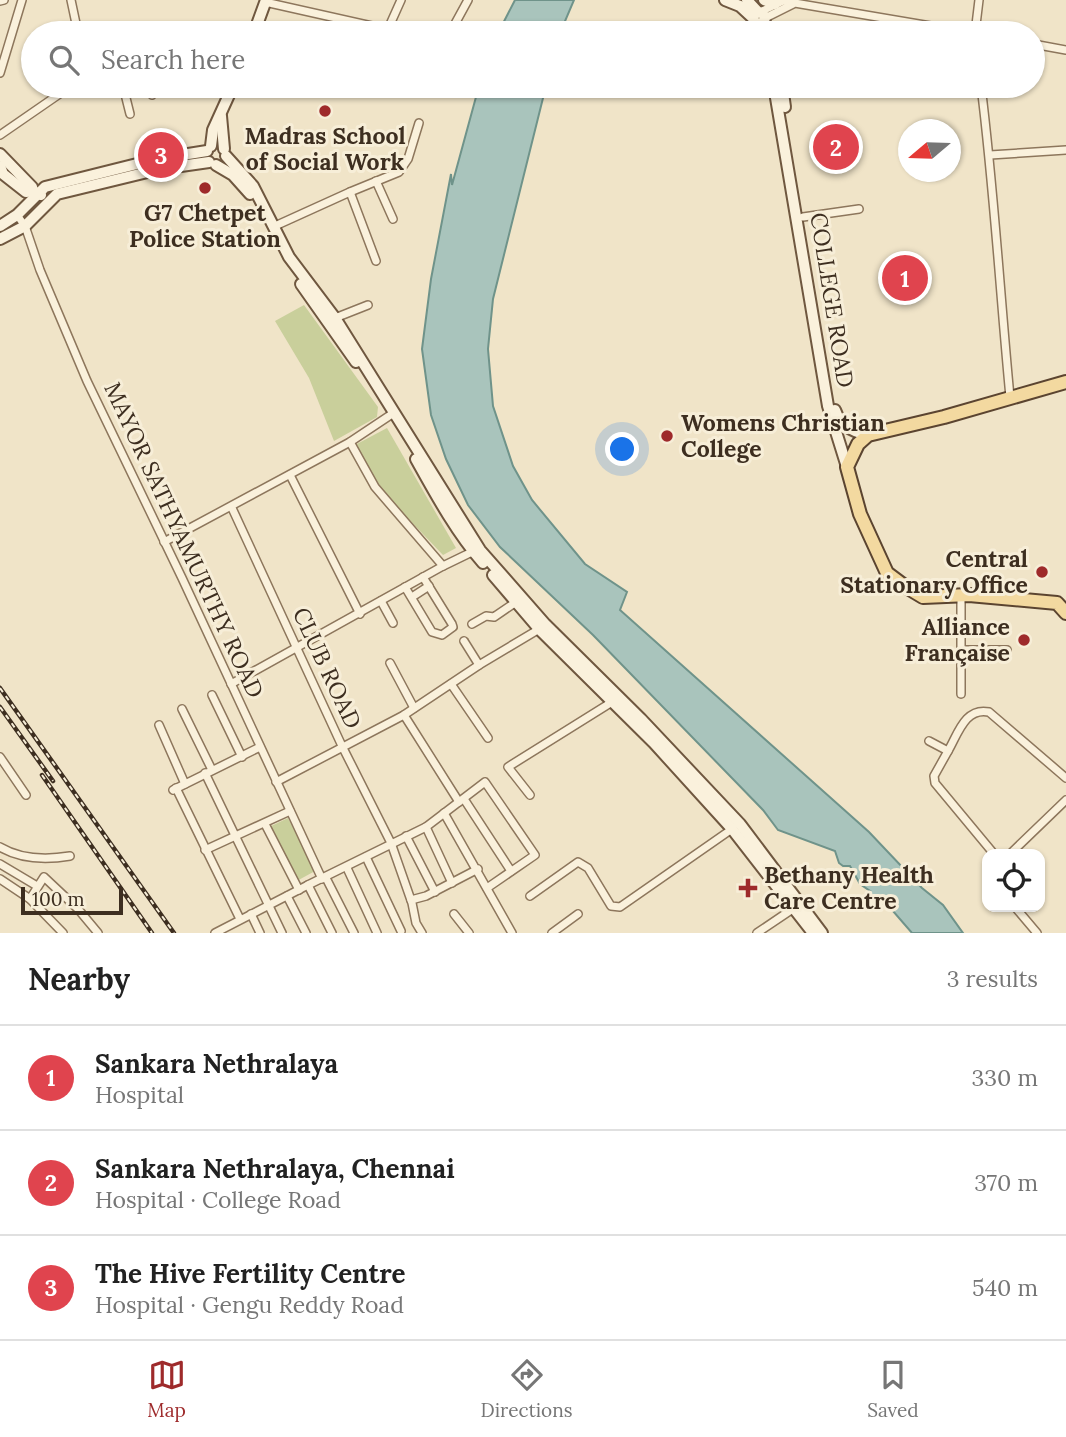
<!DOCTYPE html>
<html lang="en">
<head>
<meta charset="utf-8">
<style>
	body { margin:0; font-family:Lora,serif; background:#f6f6f6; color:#222 }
	.controls { position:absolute; right:21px; bottom:21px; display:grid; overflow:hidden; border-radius:14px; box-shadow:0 2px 5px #0004 }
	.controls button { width:63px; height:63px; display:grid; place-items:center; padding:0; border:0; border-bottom:2px solid #e0e0e0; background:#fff; color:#222; font:35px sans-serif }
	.compass { position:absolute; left:898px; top:119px; width:63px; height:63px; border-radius:50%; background:#fff; box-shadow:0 2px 5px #0004; rotate:251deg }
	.scale { position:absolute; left:21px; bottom:18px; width:102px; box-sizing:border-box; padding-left:7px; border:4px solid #3d2e20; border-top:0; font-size:19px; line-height:24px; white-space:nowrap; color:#3d2e20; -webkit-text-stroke:5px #f7eed8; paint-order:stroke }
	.you { position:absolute; left:623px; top:450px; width:24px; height:24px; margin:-18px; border:5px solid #fff; border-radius:50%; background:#1a73e8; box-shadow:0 0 0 10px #1a73e833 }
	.badge { display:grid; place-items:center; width:46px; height:46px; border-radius:50%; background:#9e2a2b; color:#fff; font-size:23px; font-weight:700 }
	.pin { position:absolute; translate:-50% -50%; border:4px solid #fff; box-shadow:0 2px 7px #0006 }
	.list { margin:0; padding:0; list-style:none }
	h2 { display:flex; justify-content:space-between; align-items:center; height:91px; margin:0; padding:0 28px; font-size:30px }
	h2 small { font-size:23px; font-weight:400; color:#767676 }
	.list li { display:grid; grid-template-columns:46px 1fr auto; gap:21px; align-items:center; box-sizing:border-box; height:105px; padding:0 28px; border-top:2px solid #e0e0e0 }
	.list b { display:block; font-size:26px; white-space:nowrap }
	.list p { margin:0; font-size:23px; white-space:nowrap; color:#767676 }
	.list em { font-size:23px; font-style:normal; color:#767676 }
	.icon { flex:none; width:38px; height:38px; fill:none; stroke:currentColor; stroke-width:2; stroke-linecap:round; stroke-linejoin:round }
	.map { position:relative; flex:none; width:1066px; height:933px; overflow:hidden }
	.search { position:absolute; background:#fff; box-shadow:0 2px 5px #0004; left:21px; right:21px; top:21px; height:77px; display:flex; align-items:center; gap:18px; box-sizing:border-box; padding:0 24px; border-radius:38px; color:#767676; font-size:26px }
	.sheet { height:406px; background:#fff }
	nav { display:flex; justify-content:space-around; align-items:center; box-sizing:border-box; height:98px; border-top:2px solid #e0e0e0; background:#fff; font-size:19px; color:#767676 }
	nav a { display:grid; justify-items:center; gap:4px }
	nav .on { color:#9e2a2b }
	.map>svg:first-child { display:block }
</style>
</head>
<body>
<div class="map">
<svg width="1066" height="933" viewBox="0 0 1066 933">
	<rect width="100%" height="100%" fill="#f0e4c8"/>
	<g fill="#c9cf9b">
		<polygon points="304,305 378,407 377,417 334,441 309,378 275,321"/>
		<polygon points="387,428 456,548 443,555 374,483 355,445"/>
		<polygon points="288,818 315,871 295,882 267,828"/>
	</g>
	<g fill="#a9c4bc" stroke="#6f938a" stroke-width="2">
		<polygon points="515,0 574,0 560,33 498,33"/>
		<polygon points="479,86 546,86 493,299 488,349 493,406 513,466 532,500 585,564 627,592 620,610 869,832 922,888 943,905 963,933 912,933 893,911 868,893 870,891 860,884 850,866 843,866 839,863 835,851 778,830 763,810 593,635 500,547 468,505 446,459 431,415 422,349 431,279 451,174 452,185"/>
	</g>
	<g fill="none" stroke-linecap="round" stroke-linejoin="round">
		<defs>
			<g id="minor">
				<polyline points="71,0 78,33"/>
				<polyline points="0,1 4,0"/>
				<polyline points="265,2 403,33"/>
				<polyline points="760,12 783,1 972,33"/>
				<polyline points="765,18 793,4"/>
				<polyline points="388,29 401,0"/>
				<polyline points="450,33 468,0"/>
				<polyline points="975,33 979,0"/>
				<polyline points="1033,44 1066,50"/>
				<polyline points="0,73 22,0"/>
				<polyline points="123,86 130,114"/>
				<polyline points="150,86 152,95"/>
				<path d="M 981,86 C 994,189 1000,293 1010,397"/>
				<polyline points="0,135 71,86"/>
				<polyline points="990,155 1066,150"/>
				<polyline points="376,181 393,219"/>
				<polyline points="350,192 376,261"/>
				<polyline points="17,215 25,226 40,270 87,381 182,578 322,879"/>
				<polyline points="803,217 859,209"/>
				<polyline points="275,226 350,192 399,172 408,159 419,123"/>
				<polyline points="335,318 368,305"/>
				<polyline points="350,442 375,487 443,566"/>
				<polyline points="290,475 360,614"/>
				<polyline points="232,508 342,746 391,843 412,903 416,923 422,933"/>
				<polyline points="164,542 350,442 392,414"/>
				<polyline points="405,587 432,632 442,635 453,627 452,624 423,577"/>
				<polyline points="412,597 429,586"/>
				<polyline points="381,601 393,623"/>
				<polyline points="472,624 486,616 494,617 516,602"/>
				<polyline points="464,641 479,665"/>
				<polyline points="961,650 1007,650"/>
				<polyline points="390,663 414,708"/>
				<polyline points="231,684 443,566 476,550"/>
				<polyline points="451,684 488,738"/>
				<polyline points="961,694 961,595"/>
				<polyline points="212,695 242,757"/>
				<polyline points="182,709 212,770"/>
				<polyline points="404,715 459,802"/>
				<polyline points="159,725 185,784"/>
				<path d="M 929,741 L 948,751 C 958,734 965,707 989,712 L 1066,778"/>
				<polyline points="948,751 934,776 935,783 994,854"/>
				<polyline points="0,757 26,795"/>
				<polyline points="205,773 282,933"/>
				<polyline points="276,782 404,715 479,665 541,628"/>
				<polyline points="176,788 240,919"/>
				<polyline points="173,790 260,747"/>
				<polyline points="530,795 508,767 612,702"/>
				<polyline points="464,799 511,871"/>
				<polyline points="444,813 512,933"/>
				<polyline points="265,824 299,890"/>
				<polyline points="426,827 452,883"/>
				<polyline points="406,836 435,892"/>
				<path d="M 0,847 C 22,860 46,860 70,856"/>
				<polyline points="205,850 290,811"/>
				<polyline points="1010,854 1066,800"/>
				<polyline points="366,857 401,931"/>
				<polyline points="0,864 37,886"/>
				<polyline points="347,868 377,933"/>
				<polyline points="326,878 354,933"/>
				<polyline points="0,879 30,899 63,933"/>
				<polyline points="287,896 306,933"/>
				<polyline points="530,896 578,862 588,868 611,906 620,907 732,829"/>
				<polyline points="30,899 44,877 78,909 98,933"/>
				<polyline points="411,900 426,896 478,869"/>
				<polyline points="1015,907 1037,933"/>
				<polyline points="251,914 260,933"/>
				<polyline points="454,914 469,933"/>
				<polyline points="215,933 308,885"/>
				<polyline points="332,933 308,885 426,827 485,782 535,855 487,888"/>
				<polyline points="552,933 578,914"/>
				<polyline points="757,933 797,906"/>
			</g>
			<g id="secondary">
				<polyline points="725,0 740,6 753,18"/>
				<polyline points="747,0 758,12"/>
				<polyline points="764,0 775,4"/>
				<circle cx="759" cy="18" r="5.5"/>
				<polyline points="764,21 770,33"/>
				<polyline points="254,33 266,0"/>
				<polyline points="774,86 828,406 847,467"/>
				<polyline points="782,86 785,107"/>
				<polyline points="221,116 224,149"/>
				<polyline points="211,146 213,130 233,86"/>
				<polyline points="0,154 32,187 33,191"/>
				<polyline points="226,156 253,186 289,257 335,318 480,550 545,624 641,719 740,824 822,933"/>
				<polyline points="216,165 233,175 250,194"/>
				<polyline points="0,166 3,174 26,192 33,191 41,195"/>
				<polyline points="0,226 17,215 45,187 157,159 207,151"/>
				<polyline points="0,239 25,226 57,194 160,169 209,162"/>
				<polyline points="301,284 356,362"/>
				<path d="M 835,410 C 840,425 852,432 868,435"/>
				<path d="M 416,459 C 436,495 456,532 483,563"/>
				<polyline points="493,575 540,630 654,743 732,829 813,933"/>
			</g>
			<polyline id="primary" points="1066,382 944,417 868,435 858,444 847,467 860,514 887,573 903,585 923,597 969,595 1057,603 1066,613"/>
		</defs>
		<use href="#minor" stroke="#8d765c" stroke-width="10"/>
		<use href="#secondary" stroke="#6f573f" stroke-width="14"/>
		<use href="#primary" stroke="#5b4430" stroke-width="16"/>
		<use href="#minor" stroke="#faf1dc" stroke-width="7"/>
		<use href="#secondary" stroke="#faf1dc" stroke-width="10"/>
		<use href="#primary" stroke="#f3d9a0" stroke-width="12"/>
		<defs>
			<g id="rail">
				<polyline points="0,688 174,933"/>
				<polyline points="0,707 53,781"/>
				<polyline points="42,775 152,933"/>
			</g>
		</defs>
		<use href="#rail" stroke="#3d2e20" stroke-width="4.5"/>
		<use href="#rail" stroke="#f7eed8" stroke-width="2" stroke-dasharray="5" stroke-linecap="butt"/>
	</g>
	<g fill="#9e2a2b" stroke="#f7eed8" stroke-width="2.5">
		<circle cx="325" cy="111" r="7"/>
		<circle cx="205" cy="188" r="7"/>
		<circle cx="667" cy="436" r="7"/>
		<circle cx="1042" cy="572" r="7"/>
		<circle cx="1024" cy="640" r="7"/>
		<path d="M744.5 877.5h7v7h7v7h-7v7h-7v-7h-7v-7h7z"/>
	</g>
	<g text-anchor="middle" stroke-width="6" stroke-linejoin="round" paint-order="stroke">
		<g font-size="23" font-weight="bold" fill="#3d2e20" stroke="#f7eed8">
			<text x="325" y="144">Madras School<tspan x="325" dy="26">of Social Work</tspan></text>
			<text x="205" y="221">G7 Chetpet<tspan x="205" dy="26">Police Station</tspan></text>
			<text x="681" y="431" text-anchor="start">Womens Christian<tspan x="681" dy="26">College</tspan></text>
			<text x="1028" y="567" text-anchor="end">Central<tspan x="1028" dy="26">Stationary Office</tspan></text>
			<text x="1010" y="635" text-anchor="end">Alliance<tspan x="1010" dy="26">Française</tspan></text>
			<text x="764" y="883" text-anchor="start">Bethany Health<tspan x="764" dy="26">Care Centre</tspan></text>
		</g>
		<g font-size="23" fill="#3d2e20" stroke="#f7eed8">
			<text transform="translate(832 300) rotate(81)" y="8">COLLEGE ROAD</text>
			<text transform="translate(184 540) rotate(65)" y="8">MAYOR SATHYAMURTHY ROAD</text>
			<text transform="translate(327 668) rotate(65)" y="8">CLUB ROAD</text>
		</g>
	</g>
</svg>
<div class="controls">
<button><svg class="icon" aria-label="locate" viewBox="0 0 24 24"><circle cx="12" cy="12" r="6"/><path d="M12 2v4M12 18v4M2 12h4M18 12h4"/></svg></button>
</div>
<svg class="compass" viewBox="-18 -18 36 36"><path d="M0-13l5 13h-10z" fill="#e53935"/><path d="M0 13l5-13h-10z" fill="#767676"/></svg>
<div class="scale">100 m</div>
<div class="you"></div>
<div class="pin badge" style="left:905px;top:278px;background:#e0444e">1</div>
<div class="pin badge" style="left:836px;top:147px;background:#e0444e">2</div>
<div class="pin badge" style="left:161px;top:155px;background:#e0444e">3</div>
<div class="search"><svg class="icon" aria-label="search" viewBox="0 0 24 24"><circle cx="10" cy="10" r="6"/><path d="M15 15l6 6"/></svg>Search here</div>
</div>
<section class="sheet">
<h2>Nearby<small>3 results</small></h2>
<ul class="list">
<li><span class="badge" style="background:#e0444e">1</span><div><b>Sankara Nethralaya</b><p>Hospital</p></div><em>330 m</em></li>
<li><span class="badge" style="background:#e0444e">2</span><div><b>Sankara Nethralaya, Chennai</b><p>Hospital · College Road</p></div><em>370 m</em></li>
<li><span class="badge" style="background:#e0444e">3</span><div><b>The Hive Fertility Centre</b><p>Hospital · Gengu Reddy Road</p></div><em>540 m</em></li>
</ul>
</section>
<nav>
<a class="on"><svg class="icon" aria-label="map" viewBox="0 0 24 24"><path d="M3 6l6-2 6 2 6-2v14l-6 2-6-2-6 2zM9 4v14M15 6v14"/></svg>Map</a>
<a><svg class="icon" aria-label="directions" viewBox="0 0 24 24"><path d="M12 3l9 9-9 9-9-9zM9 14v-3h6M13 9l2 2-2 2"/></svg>Directions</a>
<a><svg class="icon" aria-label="saved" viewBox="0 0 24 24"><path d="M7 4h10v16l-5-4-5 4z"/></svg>Saved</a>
</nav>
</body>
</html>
